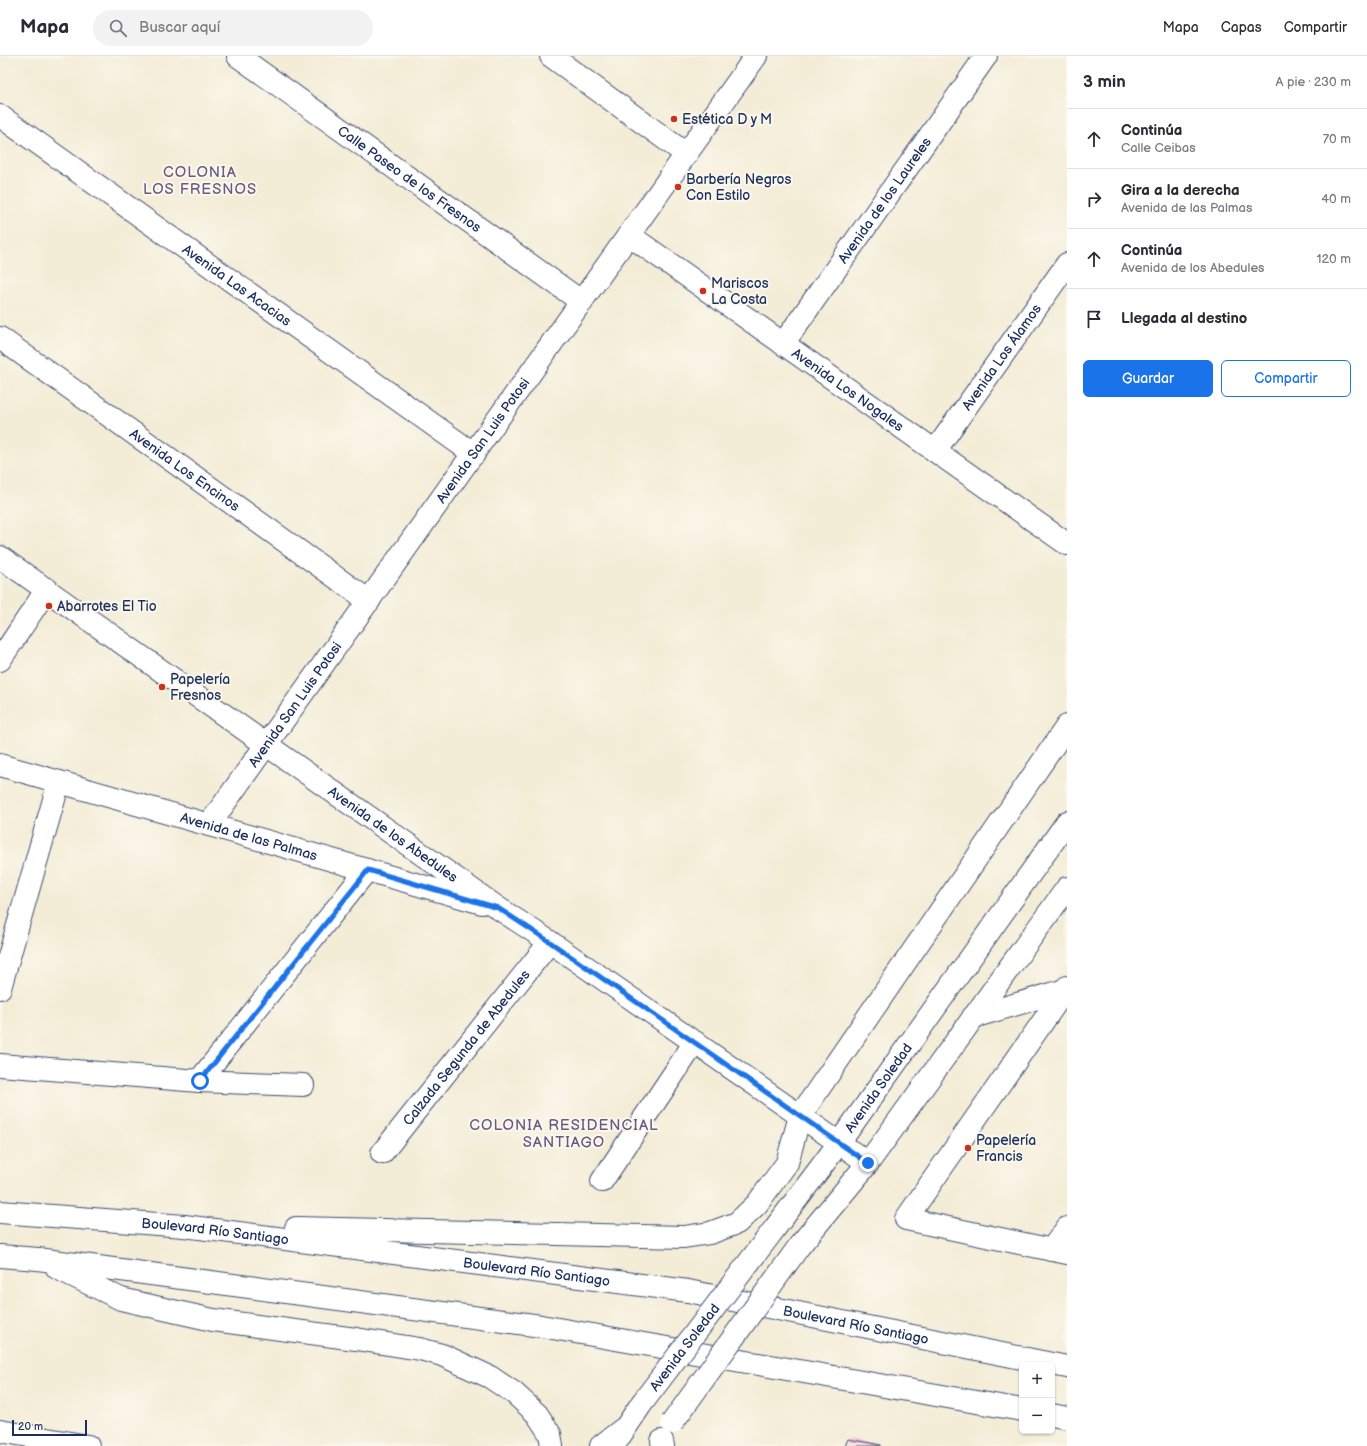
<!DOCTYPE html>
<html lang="es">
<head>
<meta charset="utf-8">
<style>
	body { margin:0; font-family:"Balsamiq Sans",sans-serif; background:#f2f2f3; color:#2b2b33 }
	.controls { position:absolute; right:12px; bottom:12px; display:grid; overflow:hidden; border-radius:6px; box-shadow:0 1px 3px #0004 }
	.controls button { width:36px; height:36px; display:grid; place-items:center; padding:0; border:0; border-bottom:1px solid #e1e1e2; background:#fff; color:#2b2b33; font:20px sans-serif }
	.scale { position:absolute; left:12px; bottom:10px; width:75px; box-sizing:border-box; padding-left:4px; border:2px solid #1b2f5e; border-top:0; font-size:11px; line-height:14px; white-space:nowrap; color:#1b2f5e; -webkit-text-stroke:3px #fbf7ec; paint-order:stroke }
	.stop { position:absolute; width:12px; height:12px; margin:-9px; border:3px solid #1a73e8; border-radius:50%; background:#fff }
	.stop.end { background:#1a73e8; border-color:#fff; box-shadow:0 1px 4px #0008 }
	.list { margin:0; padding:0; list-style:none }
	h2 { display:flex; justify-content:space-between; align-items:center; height:52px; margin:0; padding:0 16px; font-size:17px }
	h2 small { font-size:13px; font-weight:400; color:#7c7c81 }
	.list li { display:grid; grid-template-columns:26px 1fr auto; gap:12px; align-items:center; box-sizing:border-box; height:60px; padding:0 16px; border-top:1px solid #e1e1e2 }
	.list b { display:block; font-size:15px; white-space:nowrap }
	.list p { margin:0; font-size:13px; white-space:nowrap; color:#7c7c81 }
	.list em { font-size:13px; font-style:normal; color:#7c7c81 }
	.actions { display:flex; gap:8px; padding:12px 16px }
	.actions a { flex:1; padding:9px 0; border:1px solid #1a73e8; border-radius:6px; text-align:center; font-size:14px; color:#1a73e8 }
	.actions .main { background:#1a73e8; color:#fff }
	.icon { flex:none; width:22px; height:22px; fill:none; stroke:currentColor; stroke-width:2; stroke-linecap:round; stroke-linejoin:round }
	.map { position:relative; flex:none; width:1067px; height:1390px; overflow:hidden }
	header { display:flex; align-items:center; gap:24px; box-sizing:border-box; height:56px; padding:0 20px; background:#fff; border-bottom:1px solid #e1e1e2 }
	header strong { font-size:19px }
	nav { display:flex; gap:22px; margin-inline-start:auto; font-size:14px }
	.search { width:280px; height:36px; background:#f2f2f3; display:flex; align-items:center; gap:10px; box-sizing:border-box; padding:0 14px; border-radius:22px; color:#7c7c81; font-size:15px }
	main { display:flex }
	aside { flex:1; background:#fff }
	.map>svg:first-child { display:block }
</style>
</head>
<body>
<header>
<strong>Mapa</strong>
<div class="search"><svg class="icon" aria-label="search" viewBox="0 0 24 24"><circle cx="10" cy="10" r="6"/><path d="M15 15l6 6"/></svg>Buscar aquí</div>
<nav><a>Mapa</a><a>Capas</a><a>Compartir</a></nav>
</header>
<main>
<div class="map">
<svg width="1067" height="1390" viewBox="0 0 1067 1390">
	<rect width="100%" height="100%" fill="#fbf7ec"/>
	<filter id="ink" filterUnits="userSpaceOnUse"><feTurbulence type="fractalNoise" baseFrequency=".025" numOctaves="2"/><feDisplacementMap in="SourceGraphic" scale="8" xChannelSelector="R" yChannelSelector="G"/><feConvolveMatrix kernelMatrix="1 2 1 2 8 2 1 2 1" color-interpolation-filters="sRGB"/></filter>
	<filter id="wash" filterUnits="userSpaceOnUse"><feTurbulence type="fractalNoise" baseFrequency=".012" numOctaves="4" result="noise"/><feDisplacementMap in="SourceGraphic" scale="16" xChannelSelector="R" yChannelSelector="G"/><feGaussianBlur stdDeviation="0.9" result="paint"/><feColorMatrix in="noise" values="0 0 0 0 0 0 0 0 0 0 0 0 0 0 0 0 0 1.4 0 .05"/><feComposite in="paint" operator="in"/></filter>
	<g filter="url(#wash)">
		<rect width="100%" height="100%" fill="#f3ecd6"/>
		<g id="blocks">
			<polygon fill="#f5aacd" points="848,1383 881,1389 881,1390 845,1390"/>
		</g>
	</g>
	<g filter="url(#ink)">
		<use href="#blocks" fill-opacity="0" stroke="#3b4b70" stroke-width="1"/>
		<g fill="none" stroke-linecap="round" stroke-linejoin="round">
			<defs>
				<g id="minor">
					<path id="s1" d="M 238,0 L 582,246"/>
					<polyline points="551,0 686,98"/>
					<path id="s2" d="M 0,60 L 474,398"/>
					<path id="s3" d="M 629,179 L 1067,488"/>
					<path id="s4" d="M 0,282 L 369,545"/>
					<path id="s5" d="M 783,288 L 986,0"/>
					<path id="s6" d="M 935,395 L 1067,208"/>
					<path id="s7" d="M 0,501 L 498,852 L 550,886 L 868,1107"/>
					<polyline points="0,604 47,533"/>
					<path id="s8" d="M 0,709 L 482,847"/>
					<path id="s9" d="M 209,769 L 756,0"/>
					<polyline points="1067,931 906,1163 1067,1197"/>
					<polyline points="0,932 59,726"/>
					<polyline points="0,1009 199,1025 303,1029"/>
					<polyline points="199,1025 367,814"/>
					<polyline points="800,1060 1067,670"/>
					<path id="s10" d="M 382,1097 L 550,886"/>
					<polyline points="602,1125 695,986"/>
					<polyline points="1051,1194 1067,1172"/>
				</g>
				<g id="tertiary">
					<polyline points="973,961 1065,934"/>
					<path id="s11" d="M 772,1176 L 839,1087 L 1067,766"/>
					<polyline points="800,1189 868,1107 1067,832"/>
					<polyline points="614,1389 642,1347"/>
				</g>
				<g id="secondary">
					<polyline points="0,1375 88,1390"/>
					<polyline points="662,1385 663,1390"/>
					<polyline points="601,1390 623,1373"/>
				</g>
				<g id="primary">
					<path id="s12" d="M 0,1156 L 184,1170 L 688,1235 L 1067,1311"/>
					<polyline points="296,1172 684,1181 710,1177 737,1167 757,1148 787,1107 800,1060"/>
					<polyline points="0,1200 38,1203 541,1270 1022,1354"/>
					<polyline points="57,1212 121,1243 164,1253 213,1264 356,1283 420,1293 442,1299 490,1321 514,1337 537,1358 550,1378 552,1390"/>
					<polyline points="1052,1359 1067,1362"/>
				</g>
			</defs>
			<use href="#minor" stroke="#3b4b70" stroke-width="24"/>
			<use href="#tertiary" stroke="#3b4b70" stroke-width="24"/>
			<use href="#secondary" stroke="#3b4b70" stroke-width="24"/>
			<use href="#primary" stroke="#3b4b70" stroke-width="24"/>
			<use href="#minor" stroke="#fff" stroke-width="22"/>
			<use href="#tertiary" stroke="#fff" stroke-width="22"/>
			<use href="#secondary" stroke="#fff" stroke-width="22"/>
			<use href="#primary" stroke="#fff" stroke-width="22"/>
			<defs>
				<g id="tertiary-bridge">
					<path id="s13" d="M 642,1347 L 772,1176"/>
					<polyline points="672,1367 800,1189"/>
				</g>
			</defs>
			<use href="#tertiary-bridge" stroke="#3b4b70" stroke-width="24" stroke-linecap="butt"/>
			<use href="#tertiary-bridge" stroke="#fff" stroke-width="22"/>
		</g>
	</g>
	<g fill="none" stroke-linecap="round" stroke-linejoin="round" filter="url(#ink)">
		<polyline stroke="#1a73e8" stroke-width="5" points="200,1025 368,814 498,852 550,886 868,1107"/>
	</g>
	<g fill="#c8321e" stroke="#fbf7ec" stroke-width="1.5">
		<circle cx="674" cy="63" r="4"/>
		<circle cx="678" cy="131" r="4"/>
		<circle cx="703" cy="235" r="4"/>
		<circle cx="49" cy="550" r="4"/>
		<circle cx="162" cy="631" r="4"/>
		<circle cx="968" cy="1092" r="4"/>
	</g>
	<g text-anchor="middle" stroke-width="4" stroke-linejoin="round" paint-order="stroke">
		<g font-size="14" fill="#1b2f5e" stroke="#fbf7ec" text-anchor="start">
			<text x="682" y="68">Estética D y M</text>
			<text x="686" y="128">Barbería Negros<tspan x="686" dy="16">Con Estilo</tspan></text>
			<text x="711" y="232">Mariscos<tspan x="711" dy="16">La Costa</tspan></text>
			<text x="57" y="555">Abarrotes El Tio</text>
			<text x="170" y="628">Papelería<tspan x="170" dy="16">Fresnos</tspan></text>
			<text x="976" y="1089">Papelería<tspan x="976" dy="16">Francis</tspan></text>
		</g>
		<g font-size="14" fill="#1b2f5e" stroke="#fbf7ec">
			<text dy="5" stroke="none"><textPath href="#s1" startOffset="211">Calle Paseo de los Fresnos</textPath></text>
			<text dy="5" stroke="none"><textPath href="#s5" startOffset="176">Avenida de los Laureles</textPath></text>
			<text dy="5" stroke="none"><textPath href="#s2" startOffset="291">Avenida Las Acacias</textPath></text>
			<text dy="5" stroke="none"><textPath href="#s6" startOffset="115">Avenida Los Álamos</textPath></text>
			<text dy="5" stroke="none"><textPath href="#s3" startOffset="268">Avenida Los Nogales</textPath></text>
			<text dy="5" stroke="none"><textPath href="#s9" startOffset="472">Avenida San Luis Potosi</textPath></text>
			<text dy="5" stroke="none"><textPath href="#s4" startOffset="227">Avenida Los Encinos</textPath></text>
			<text dy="5" stroke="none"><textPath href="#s9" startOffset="148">Avenida San Luis Potosi</textPath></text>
			<text dy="5" stroke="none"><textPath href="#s7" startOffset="481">Avenida de los Abedules</textPath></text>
			<text dy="5" stroke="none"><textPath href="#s8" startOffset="259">Avenida de las Palmas</textPath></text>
			<text dy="5" stroke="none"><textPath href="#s10" startOffset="135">Calzada Segunda de Abedules</textPath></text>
			<text dy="5" stroke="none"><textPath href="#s11" startOffset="179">Avenida Soledad</textPath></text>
			<text dy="5" stroke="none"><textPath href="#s12" startOffset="216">Boulevard Río Santiago</textPath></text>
			<text dy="5" stroke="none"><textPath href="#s12" startOffset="540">Boulevard Río Santiago</textPath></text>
			<text dy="5" stroke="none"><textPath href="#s12" startOffset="864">Boulevard Río Santiago</textPath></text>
			<text dy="5" stroke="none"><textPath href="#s13" startOffset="70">Avenida Soledad</textPath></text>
		</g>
		<g font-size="15" letter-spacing="1" fill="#675a85" stroke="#fbf7ec">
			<text x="200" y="121">COLONIA<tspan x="200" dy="17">LOS FRESNOS</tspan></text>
			<text x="564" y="1074">COLONIA RESIDENCIAL<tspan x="564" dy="17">SANTIAGO</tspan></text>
		</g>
	</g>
</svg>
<div class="controls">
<button>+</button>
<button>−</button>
</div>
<div class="scale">20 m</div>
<div class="stop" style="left:200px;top:1025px"></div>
<div class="stop end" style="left:868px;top:1107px"></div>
</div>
<aside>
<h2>3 min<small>A pie · 230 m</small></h2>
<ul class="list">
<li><svg class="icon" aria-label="ahead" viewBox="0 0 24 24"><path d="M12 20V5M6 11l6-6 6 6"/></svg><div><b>Continúa</b><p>Calle Ceibas</p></div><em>70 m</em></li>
<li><svg class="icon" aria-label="right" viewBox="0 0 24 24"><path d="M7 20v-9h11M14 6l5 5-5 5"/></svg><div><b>Gira a la derecha</b><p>Avenida de las Palmas</p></div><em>40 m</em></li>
<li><svg class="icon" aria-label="ahead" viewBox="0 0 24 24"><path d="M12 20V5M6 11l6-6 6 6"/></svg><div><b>Continúa</b><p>Avenida de los Abedules</p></div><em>120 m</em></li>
<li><svg class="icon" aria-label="arrive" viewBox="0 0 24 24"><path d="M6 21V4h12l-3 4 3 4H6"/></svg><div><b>Llegada al destino</b></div></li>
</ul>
<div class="actions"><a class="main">Guardar</a><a>Compartir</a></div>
</aside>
</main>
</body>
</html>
